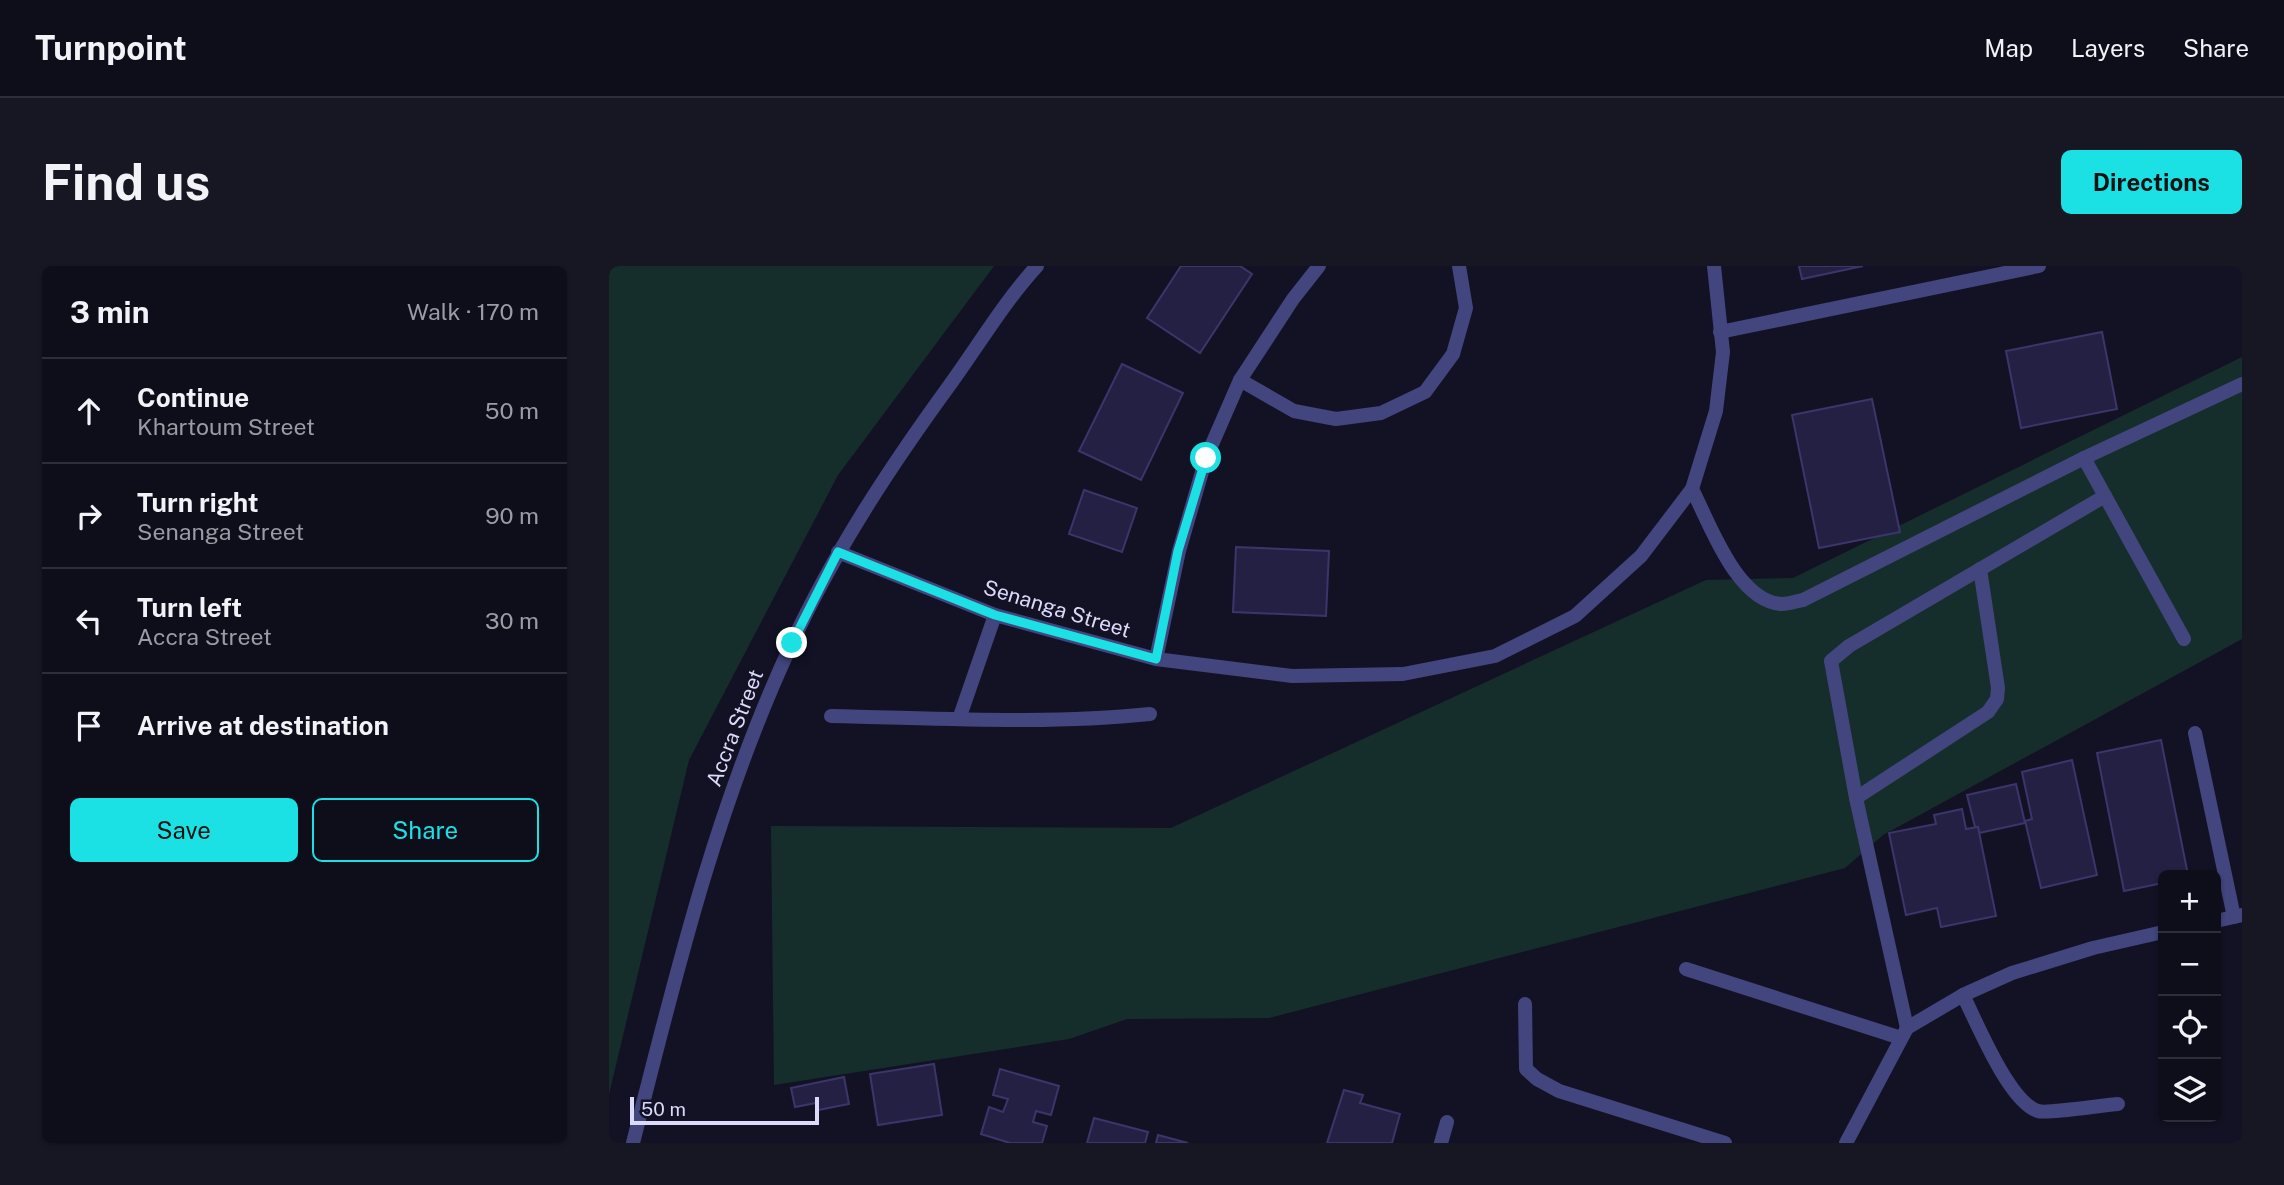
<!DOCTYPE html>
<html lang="en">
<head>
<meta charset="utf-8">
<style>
	body { margin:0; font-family:"Public Sans",sans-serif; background:#171724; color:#f1f3f6 }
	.controls { position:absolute; right:21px; bottom:21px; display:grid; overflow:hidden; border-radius:10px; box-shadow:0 2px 5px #0004 }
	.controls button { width:63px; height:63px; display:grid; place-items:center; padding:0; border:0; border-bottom:2px solid #2e2e3a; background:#0e0e1b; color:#f1f3f6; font:35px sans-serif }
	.scale { position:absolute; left:21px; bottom:18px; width:189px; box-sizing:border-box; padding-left:7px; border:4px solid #dbdafb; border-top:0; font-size:19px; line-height:24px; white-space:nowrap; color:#dbdafb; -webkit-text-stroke:5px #131224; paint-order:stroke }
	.stop { position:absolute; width:21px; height:21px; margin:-16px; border:5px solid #1ce1e4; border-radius:50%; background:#fff }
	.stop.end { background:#1ce1e4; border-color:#fff; box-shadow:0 2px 7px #0008 }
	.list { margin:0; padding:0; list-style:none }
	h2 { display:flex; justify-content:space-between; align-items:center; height:91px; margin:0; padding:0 28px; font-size:30px }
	h2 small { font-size:23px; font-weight:400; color:#9b9ca3 }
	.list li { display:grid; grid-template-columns:46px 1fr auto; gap:21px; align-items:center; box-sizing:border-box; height:105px; padding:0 28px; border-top:2px solid #2e2e3a }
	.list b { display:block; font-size:26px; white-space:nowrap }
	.list p { margin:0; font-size:23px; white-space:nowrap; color:#9b9ca3 }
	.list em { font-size:23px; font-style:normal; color:#9b9ca3 }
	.actions { display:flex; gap:14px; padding:21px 28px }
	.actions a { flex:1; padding:16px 0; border:2px solid #1ce1e4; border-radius:10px; text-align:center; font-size:24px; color:#1ce1e4 }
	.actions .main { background:#1ce1e4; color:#111 }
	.icon { flex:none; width:38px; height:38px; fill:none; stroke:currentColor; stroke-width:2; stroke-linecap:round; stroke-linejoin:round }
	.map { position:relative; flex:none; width:1633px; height:877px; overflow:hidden; border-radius:10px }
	header { display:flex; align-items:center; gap:42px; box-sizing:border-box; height:98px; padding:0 35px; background:#0e0e1b; border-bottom:2px solid #2e2e3a }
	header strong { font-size:33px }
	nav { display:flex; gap:38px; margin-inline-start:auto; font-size:24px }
	.intro { display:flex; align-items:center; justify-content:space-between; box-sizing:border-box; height:168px; padding:0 42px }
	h1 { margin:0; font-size:49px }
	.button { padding:18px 32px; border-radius:10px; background:#1ce1e4; color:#111; font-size:24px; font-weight:700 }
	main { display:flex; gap:42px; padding:0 42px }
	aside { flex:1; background:#0e0e1b; border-radius:10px; box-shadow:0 2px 5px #0004 }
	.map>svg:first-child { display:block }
</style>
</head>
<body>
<header>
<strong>Turnpoint</strong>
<nav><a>Map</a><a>Layers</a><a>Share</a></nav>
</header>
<div class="intro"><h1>Find us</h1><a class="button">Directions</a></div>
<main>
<aside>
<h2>3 min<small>Walk · 170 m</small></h2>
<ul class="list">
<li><svg class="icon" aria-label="ahead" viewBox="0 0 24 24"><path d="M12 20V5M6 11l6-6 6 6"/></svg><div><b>Continue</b><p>Khartoum Street</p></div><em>50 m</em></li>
<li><svg class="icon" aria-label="right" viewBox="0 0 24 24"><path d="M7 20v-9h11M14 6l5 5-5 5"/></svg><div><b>Turn right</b><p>Senanga Street</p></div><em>90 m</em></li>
<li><svg class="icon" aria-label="left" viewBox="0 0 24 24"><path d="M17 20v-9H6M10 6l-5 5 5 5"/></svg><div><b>Turn left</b><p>Accra Street</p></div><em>30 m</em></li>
<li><svg class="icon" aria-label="arrive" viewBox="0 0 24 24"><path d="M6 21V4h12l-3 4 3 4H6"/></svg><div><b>Arrive at destination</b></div></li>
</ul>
<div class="actions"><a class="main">Save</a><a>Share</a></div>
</aside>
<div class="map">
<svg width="1633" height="877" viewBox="0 0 1633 877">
	<rect width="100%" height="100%" fill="#131224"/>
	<g fill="#162e2b">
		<polygon points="0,0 385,0 229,209 80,494 0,828"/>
		<polygon points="1633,91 1633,373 1274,569 1236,602 660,752 518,753 460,773 165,819 162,560 562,562 1097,314 1184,312"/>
	</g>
	<g fill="#242043" stroke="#3b356c" stroke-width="2">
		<polygon points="572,0 631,0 643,8 591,87 538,52"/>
		<polygon points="1190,0 1254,0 1193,13"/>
		<polygon points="1493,66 1508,143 1412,162 1397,85"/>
		<polygon points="513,98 574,127 532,214 470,185"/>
		<polygon points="1263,133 1291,266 1210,282 1183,149"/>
		<polygon points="475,224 528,242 513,286 460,268"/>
		<polygon points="627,281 720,285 717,350 624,346"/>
		<polygon points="1552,474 1579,609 1554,609 1554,617 1515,625 1488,487"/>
		<polygon points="1463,494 1488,609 1432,622 1416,555 1423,553 1413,506"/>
		<polygon points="1407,518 1416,557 1370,567 1369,561 1366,561 1358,529"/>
		<polygon points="1353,543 1357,563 1369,561 1387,650 1332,661 1328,642 1297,649 1280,567 1327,558 1325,549"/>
		<polygon points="325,798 333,849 269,859 261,808"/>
		<polygon points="391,803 450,820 442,849 427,845 424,856 438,860 433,877 401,877 372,868 380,841 394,846 399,833 384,829"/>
		<polygon points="235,811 240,838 209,844 207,837 186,841 182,822"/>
		<polygon points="735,824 754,829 751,837 791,848 783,877 718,877"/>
		<polygon points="485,852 539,866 536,877 478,877"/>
		<polygon points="549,869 579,877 547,877"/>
	</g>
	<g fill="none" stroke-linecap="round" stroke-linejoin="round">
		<g stroke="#42457e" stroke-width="14">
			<polyline points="1475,192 1575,373"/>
			<path d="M 222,450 C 328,452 435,459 541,448"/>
			<polyline points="350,453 386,349"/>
			<polyline points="1586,467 1625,651"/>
			<polyline points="1247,532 1379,446 1388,433 1389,422 1371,303"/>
			<polyline points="1077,703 1292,772"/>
			<path d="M 1354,729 C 1368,757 1400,836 1429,845 C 1438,848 1495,839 1509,838"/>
			<polyline points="1298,762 1247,532 1222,395 1240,380 1496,230"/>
		</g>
		<g stroke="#42457e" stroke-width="14">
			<polyline points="1111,66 1430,0"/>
			<polyline points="631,114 685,145 727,153 772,147 816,126 844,88 857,42 850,0"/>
			<path d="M 1083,223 C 1101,258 1128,336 1173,338 C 1180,338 1188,335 1194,334 L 1475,192 L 1633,118"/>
			<polyline points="229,286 386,349 547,393 683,410 794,408 886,390 966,350 1032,290 1083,223 1107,145 1114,86 1105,0"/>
			<polyline points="547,393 570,285 597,192 631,114 684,33 710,0"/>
			<polyline points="1607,655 1633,649"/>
			<polyline points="916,738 917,803 928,813 950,825 1116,877"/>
			<path d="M 24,877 C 67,707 108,537 183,377 C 225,286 281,201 340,120 C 369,80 395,36 428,0"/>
			<polyline points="832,877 838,856"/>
			<polyline points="1237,877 1298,762 1354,729 1403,707 1484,682 1554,666"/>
		</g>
	</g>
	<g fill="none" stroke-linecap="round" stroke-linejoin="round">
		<polyline stroke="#1ce1e4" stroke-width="9" points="183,377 229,286 386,349 547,393 569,285 597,192"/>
	</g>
	<g text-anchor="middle" stroke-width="7" stroke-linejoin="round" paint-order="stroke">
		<g font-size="21" fill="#dbdafb" stroke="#131224">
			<text transform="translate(448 343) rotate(17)" y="7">Senanga Street</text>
			<text transform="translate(126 462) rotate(-69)" y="7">Accra Street</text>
		</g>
	</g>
</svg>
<div class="controls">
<button>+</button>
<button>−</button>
<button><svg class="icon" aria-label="locate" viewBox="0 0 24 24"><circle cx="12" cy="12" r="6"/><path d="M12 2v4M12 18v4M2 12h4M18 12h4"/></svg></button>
<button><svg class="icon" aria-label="layers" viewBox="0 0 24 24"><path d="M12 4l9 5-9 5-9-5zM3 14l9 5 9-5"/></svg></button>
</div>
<div class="scale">50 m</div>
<div class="stop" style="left:597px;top:192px"></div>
<div class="stop end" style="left:183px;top:377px"></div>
</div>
</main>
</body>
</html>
